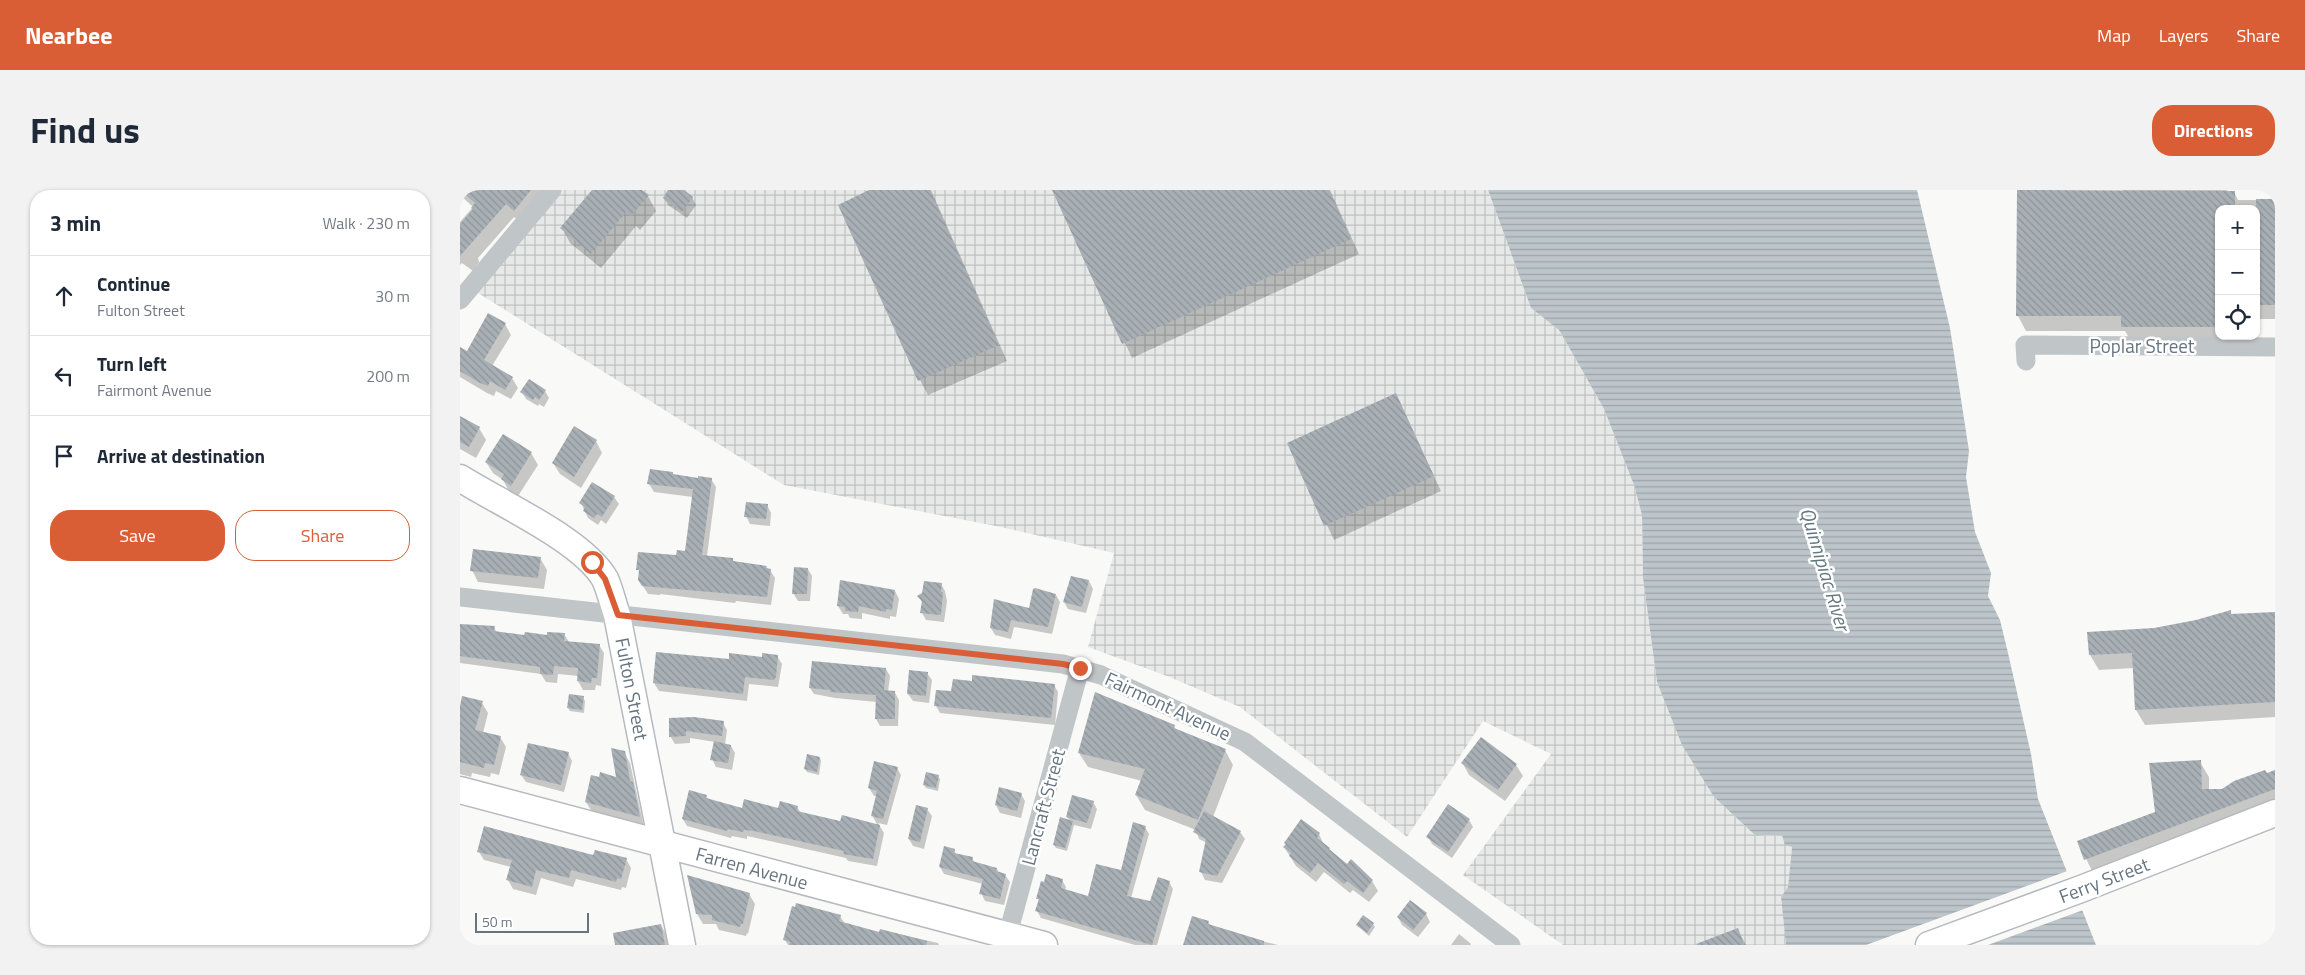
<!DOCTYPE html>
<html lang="en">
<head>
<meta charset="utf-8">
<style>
	body { margin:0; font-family:"Titillium Web",sans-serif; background:#f2f2f3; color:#1f2937 }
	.controls { position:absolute; right:15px; top:15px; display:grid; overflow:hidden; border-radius:10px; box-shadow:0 1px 4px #0004 }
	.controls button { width:45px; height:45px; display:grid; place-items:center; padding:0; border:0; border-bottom:1px solid #e0e1e3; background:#fff; color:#1f2937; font:25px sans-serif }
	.scale { position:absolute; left:15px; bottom:12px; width:114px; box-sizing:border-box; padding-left:5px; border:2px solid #667480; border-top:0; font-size:14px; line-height:18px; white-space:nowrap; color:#667480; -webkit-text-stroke:4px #fff; paint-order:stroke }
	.stop { position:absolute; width:15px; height:15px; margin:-11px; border:4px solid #da5e35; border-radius:50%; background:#fff }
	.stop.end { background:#da5e35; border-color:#fff; box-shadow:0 1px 5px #0008 }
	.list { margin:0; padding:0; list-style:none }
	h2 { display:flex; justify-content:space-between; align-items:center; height:65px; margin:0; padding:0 20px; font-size:21px }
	h2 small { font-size:16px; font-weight:400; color:#747a83 }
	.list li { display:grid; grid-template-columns:32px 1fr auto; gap:15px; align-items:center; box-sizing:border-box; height:80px; padding:0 20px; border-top:1px solid #e0e1e3 }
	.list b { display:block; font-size:19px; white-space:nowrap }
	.list p { margin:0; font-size:16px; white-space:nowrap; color:#747a83 }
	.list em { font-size:16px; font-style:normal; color:#747a83 }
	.actions { display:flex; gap:10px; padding:15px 20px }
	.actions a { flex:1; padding:11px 0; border:1px solid #da5e35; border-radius:20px; text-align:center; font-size:18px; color:#da5e35 }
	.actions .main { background:#da5e35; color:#fff }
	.icon { flex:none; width:28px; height:28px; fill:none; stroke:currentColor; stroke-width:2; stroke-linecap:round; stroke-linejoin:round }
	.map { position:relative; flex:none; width:1815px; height:755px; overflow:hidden; border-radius:20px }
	header { display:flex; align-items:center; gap:30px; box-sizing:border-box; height:70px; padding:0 25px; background:#da5e35; color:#fff }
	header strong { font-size:24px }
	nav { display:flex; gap:28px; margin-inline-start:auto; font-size:18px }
	.intro { display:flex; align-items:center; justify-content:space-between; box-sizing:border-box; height:120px; padding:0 30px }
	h1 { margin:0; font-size:35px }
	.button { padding:12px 22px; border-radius:20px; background:#da5e35; color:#fff; font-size:18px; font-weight:700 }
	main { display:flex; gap:30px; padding:0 30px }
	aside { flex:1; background:#fff; border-radius:20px; box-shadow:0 1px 4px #0004 }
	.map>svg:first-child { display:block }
</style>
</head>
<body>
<header>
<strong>Nearbee</strong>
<nav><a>Map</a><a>Layers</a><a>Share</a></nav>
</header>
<div class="intro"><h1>Find us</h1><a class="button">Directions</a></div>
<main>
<aside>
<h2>3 min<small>Walk · 230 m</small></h2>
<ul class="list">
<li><svg class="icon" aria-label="ahead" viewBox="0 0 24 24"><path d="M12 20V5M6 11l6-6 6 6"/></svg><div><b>Continue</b><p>Fulton Street</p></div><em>30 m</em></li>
<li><svg class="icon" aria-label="left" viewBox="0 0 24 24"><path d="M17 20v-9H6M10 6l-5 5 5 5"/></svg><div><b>Turn left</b><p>Fairmont Avenue</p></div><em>200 m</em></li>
<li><svg class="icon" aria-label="arrive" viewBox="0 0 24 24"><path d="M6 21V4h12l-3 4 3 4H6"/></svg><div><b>Arrive at destination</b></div></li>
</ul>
<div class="actions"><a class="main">Save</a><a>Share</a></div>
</aside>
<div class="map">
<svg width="1815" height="755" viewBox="0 0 1815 755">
	<defs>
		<pattern id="industrial-grid" width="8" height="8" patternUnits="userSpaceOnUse" patternTransform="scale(1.25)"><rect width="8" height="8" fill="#e7e8e8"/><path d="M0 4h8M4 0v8" fill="none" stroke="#bfc1c1"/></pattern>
		<pattern id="water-rules" width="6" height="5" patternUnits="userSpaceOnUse" patternTransform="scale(1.25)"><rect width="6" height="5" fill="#bcc5ca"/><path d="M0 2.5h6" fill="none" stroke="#9da5a9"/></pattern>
		<pattern id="building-back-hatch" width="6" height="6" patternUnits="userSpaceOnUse" patternTransform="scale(1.25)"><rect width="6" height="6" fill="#a8b0b6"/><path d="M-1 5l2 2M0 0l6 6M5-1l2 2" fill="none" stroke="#8d9499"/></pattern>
	</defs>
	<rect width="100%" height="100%" fill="#f9f9f7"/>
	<polygon fill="url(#industrial-grid)" points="92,0 1028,0 1071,118 1099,140 1114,166 1144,219 1174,295 1182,325 1183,388 1197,492 1254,607 1296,646 1322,645 1332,657 1328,697 1321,707 1326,755 1103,755 1003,685 1091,564 1023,531 947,647 780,517 707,486 628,457 654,363 541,337 324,295 10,98"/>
	<polygon fill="url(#water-rules)" points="1028,0 1457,0 1490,138 1509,261 1506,287 1515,342 1531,383 1528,406 1540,430 1548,463 1571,564 1578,609 1636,755 1326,755 1321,707 1328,697 1332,657 1325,655 1322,645 1296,646 1254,607 1222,555 1197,492 1183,388 1182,325 1174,295 1144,219 1114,166 1099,140 1071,118"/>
	<polygon fill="#f9f9f7" points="1610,680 1626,719 1528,755 1406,755"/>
	<g fill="#0003">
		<polygon points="0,0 90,0 62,34 54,27 18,68 19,72 13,81 2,73 0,75 0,32 13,17 0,5"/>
		<polygon points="133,0 180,0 188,6 196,21 180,40 176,36 141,78 110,53 102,38"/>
		<polygon points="210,0 222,0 232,7 236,15 227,28 208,15 204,8"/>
		<polygon points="412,0 471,0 547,171 468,205 460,190"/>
		<polygon points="594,0 870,0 899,64 672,168"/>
		<polygon points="1663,0 1767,0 1767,2 1774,2 1778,10 1815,10 1815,129 1796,129 1796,19 1759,19 1759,146 1784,146 1784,152 1671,151 1665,141 1566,141 1558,126"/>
		<polygon points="45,134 51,145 32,176 52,188 58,198 51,209 36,201 34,206 27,203 0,187 0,159 7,163"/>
		<polygon points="85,201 89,208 84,217 79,214 78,216 66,209 62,202"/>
		<polygon points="935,204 981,301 874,350 828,253"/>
		<polygon points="0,227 19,238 26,250 16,268 0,259"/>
		<polygon points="43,245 71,263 78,275 58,306 49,301 43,290 33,283 26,272"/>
		<polygon points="136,251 142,263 121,298 100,284 93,273"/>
		<polygon points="214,286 239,290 251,289 256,297 247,366 272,369 274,372 306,377 310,380 315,388 311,415 276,411 275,413 200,404 200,405 188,404 179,390 226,363 233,307 194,302 189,294"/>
		<polygon points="154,307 159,314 146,334 141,330 138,335 128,328 121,313"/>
		<polygon points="307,315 311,323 310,336 290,334 286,326"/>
		<polygon points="80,368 87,380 84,399 18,392 12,380"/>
		<polygon points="348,379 352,386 350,411 338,411 333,403"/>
		<polygon points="629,391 633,399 626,423 608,419 604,412"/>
		<polygon points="481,394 485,401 487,411 484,432 466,430 462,423 463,414 458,406"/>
		<polygon points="435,401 439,409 436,427 430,426 430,429 402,423 402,429 390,428 388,424 383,424 378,416"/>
		<polygon points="596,405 600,412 592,444 554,437 551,449 535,445 531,438"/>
		<polygon points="1770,421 1772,425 1815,423 1815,527 1685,535 1676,520 1674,478 1639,480 1630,465 1629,443 1695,439 1736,432"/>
		<polygon points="0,436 34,437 37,443 65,446 104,444 109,452 139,455 144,463 141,496 136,495 135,500 123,500 118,491 119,486 98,484 97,493 86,492 81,484 0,473"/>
		<polygon points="198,463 270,470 317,466 322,474 318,497 289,494 287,511 199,501 194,493"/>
		<polygon points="426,479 430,486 428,502 435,503 439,510 438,536 420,536 416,529 417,512 375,508 354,504 350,498"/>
		<polygon points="467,483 472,490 469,513 453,511 448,504"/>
		<polygon points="594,495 598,502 595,535 480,523 476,516 493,503"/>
		<polygon points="110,506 123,508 125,511 124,523 110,521 108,518"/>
		<polygon points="22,513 28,523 23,543 40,547 46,557 39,585 31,583 30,587 12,583 11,587 0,584 0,522"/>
		<polygon points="210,529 263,533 267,540 265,555 271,556 275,563 272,580 256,577 252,569 255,552 230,548 230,553 215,554 210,546"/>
		<polygon points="714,536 717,541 765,560 773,575 753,627 780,642 785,649 762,693 745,690 741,682 747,653 739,649 736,640 685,620 676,605 682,591 628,577 619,563"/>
		<polygon points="164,562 170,573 184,637 132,622 126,612 157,588"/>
		<polygon points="108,563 112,571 104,602 66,592 61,585"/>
		<polygon points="360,568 361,571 359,585 347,582 345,579"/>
		<polygon points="1740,572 1749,587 1749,600 1763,600 1815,581 1815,617 1634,685 1618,652 1696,623"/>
		<polygon points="1003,574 1056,575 1063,586 1045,611 1009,585"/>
		<polygon points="437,578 441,585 427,635 418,633 424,643 417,676 388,671 386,668 287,646 287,649 272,646 271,648 227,636 223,629 246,606 249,610 283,619 319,619 337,617 341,623 381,633 418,636 412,625 417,606 414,606 409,598"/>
		<polygon points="478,586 480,589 478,601 466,598 464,595"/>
		<polygon points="561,604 565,611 561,628 540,623 536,615"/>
		<polygon points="633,612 637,619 631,639 614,635 607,661 596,658 594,655 610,631 607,627"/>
		<polygon points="467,619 472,626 464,659 453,656 449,649"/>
		<polygon points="1009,630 1013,637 992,668 972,654 968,647"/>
		<polygon points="841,631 859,644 864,655 871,663 912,691 918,701 909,712 893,700 890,703 864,682 856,692 836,676 824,657"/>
		<polygon points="685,637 689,644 671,708 691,713 709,692 713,699 697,755 675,755 581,728 577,721 579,712 578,708 602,690 606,697 605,700 629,707 662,682"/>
		<polygon points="494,660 497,665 512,668 515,673 537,679 539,683 545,685 550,692 544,715 525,711 521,703 523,694 484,684 480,677"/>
		<polygon points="19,662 166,669 171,678 166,698 162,697 161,700 116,689 113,697 81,688 76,705 53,699 48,690 51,677 24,670"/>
		<polygon points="289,704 295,714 288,744 287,743 286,746 259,740 256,734 243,734 237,724"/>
		<polygon points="966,724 970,732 958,747 942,735 938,727"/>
		<polygon points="380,726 385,734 420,744 421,740 478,753 479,755 328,755 325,750"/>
		<polygon points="748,732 751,736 778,743 780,746 818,755 724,755"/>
		<polygon points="913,734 915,737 909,746 897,735"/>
		<polygon points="201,735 206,744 208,755 157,755"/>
		<polygon points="1278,740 1286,755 1236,755"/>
		<polygon points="999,744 1010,753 1011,755 991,755"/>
	</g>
	<g fill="url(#building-back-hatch)">
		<polygon points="0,0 71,0 54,21 46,14 0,66 0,34 13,19 11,18 15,13"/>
		<polygon points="132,0 182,0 189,5 171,26 166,22 131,64 100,38"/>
		<polygon points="208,0 224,0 233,7 222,22 203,8"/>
		<polygon points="409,0 470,0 539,155 458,191 378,15"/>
		<polygon points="592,0 869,0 891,49 662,154"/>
		<polygon points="1557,0 1775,1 1775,19 1759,19 1759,137 1661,137 1661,126 1556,126"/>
		<rect x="1796" y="9" width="19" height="106"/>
		<polygon points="28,123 46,133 24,170 53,187 45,200 30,191 28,196 20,193 0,181 0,157 7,161"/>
		<polygon points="69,189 86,200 79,210 75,207 73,210 60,202"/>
		<polygon points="936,203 974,286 864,336 827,253"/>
		<polygon points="0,226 20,237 9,257 0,252"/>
		<polygon points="114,236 137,250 114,287 92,273"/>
		<polygon points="43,244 72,262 51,296 41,289 44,284 25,272"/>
		<polygon points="190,279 213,282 213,284 238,288 238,286 252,288 242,365 273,368 273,371 307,376 306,378 311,379 307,407 182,396 178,390 179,380 176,380 178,362 216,365 217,360 225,361 233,299 187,294"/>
		<polygon points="132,292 155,306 142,327 137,324 134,328 123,321 125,317 119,313"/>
		<polygon points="286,312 308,314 306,329 284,327"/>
		<polygon points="13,359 81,367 78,388 10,381"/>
		<polygon points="334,377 348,378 347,404 332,404"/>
		<polygon points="611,386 629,390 622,417 603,412"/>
		<polygon points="380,390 435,400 432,420 426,419 426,422 399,416 398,422 385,421 385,417 377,416"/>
		<polygon points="464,391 482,393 481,402 483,402 481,425 460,423 462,411 457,406 462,403"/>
		<polygon points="575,398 596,404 588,437 551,430 548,442 530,438 534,409 569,418 573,399"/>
		<polygon points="1771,420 1771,424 1815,422 1815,512 1675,520 1672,463 1629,465 1627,442 1694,438 1736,430"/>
		<polygon points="0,434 35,436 34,441 64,445 65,442 87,445 87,442 105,443 104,451 140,454 137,488 132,488 131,493 117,491 118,478 94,476 93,485 80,484 80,477 0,466"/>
		<polygon points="196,462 269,469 269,463 302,467 302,463 318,465 316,487 314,490 285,487 283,504 193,493"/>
		<polygon points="352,471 426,478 424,500 435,501 435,529 415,529 416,505 370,502 370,500 349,498"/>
		<polygon points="449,480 468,482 466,506 447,504"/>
		<polygon points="512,485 595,494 591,528 474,516 476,500 491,501 493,489 512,491"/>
		<polygon points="635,502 715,535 714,538 766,559 738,630 675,605 685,579 618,563"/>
		<polygon points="109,504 124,506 122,520 107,518"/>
		<polygon points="2,506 23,511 15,540 41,546 34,575 25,573 24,578 0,572 0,516"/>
		<polygon points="234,527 264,531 262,546 226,541 226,546 209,547 209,528"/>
		<polygon points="1021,547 1057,574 1038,600 1001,573"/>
		<polygon points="254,551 271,555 268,573 250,570"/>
		<polygon points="68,553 109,562 101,595 60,585"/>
		<polygon points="151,558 165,561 170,591 173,592 180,627 125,612 131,585 139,587 140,582 156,587"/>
		<polygon points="347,564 360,567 357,582 344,579"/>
		<polygon points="1741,570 1742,599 1762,599 1774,591 1805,580 1807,583 1815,580 1815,599 1624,670 1617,651 1695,622 1689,573"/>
		<polygon points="414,571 438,577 423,629 411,626 417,601 408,598"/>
		<polygon points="466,582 479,585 476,598 463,595"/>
		<polygon points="539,597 562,603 557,621 535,615"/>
		<polygon points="229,600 247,605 246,608 282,618 284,609 318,618 320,611 338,616 337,621 380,631 382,625 420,635 413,669 383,664 384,661 294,641 284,640 283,642 268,639 267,641 222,629"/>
		<polygon points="612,605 634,611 627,633 606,627"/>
		<polygon points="988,614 1010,629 988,662 966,647"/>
		<polygon points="456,615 468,618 460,652 448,649"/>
		<polygon points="744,621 781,641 757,686 739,682 746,649 733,642"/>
		<polygon points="600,627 613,631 605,658 593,655"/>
		<polygon points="841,629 860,643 857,648 870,658 869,659 887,674 891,669 913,690 903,703 887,691 884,694 858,673 850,683 829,666 831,663 823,657 826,654 824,653"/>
		<polygon points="673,632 686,636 667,706 690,711 698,687 710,691 692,755 575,721 579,709 576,709 581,691 584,692 586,684 603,689 601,698 628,706 636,674 661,680"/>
		<polygon points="24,636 133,665 135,660 167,668 161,689 157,688 156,692 111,680 109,688 76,680 72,697 46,690 52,670 17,662"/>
		<polygon points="484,656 495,659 494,663 513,667 512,671 537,678 536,681 546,684 540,709 519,704 523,689 479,677"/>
		<polygon points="227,685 290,703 283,734 281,734 280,737 252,730 252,725 236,724"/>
		<polygon points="950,710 967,723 953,740 937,727"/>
		<polygon points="336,713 381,725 379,731 419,742 420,739 467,751 466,755 329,755 330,752 323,750 332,716 335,717"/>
		<polygon points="903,725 914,733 907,743 896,735"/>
		<polygon points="732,726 749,731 748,734 804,751 804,755 723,755"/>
		<polygon points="201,734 205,755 155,755 153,743"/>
		<polygon points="1278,738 1284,755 1237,755 1236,754"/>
	</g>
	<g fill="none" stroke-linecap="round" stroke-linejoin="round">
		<defs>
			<g id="secondary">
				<path d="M 0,288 C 39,313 123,350 145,389 C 150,400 153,414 157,425 L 222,755"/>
				<polyline points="0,600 584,755"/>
				<polyline points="1469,755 1621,699 1815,623"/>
			</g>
		</defs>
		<use href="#secondary" stroke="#b5babf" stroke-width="29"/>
		<g stroke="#c0c5c8" stroke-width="19">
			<polyline points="0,110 92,0"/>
			<polyline points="1566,171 1565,155 1815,157"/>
			<polyline points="0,407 603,474 641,485 785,552 1051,755"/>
			<polyline points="545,755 620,478"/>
		</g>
		<use href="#secondary" stroke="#fff" stroke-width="26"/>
	</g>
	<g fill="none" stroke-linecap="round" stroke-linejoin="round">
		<polyline stroke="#da5e35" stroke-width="6" points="132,372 145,389 158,425 603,474 620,478"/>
	</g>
	<g text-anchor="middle" stroke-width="5" stroke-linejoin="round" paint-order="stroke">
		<g font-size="19" fill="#667480" stroke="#fff">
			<text x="1682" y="163">Poplar Street</text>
			<text transform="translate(172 499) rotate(79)" y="7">Fulton Street</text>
			<text transform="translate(708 516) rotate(25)" y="7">Fairmont Avenue</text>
			<text transform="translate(583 617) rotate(-75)" y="7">Lancraft Street</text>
			<text transform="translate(292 678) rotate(15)" y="7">Farren Avenue</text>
			<text transform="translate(1644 690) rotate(-21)" y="7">Ferry Street</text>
		</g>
		<g font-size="20" font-style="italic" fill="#657981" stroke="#fff">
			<text transform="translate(1365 379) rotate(73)" y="7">Quinnipiac River</text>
		</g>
	</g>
</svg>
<div class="controls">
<button>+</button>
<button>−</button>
<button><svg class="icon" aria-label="locate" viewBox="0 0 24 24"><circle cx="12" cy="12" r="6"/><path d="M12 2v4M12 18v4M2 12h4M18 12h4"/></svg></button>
</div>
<div class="scale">50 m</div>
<div class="stop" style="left:132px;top:372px"></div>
<div class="stop end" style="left:620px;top:478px"></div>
</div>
</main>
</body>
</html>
